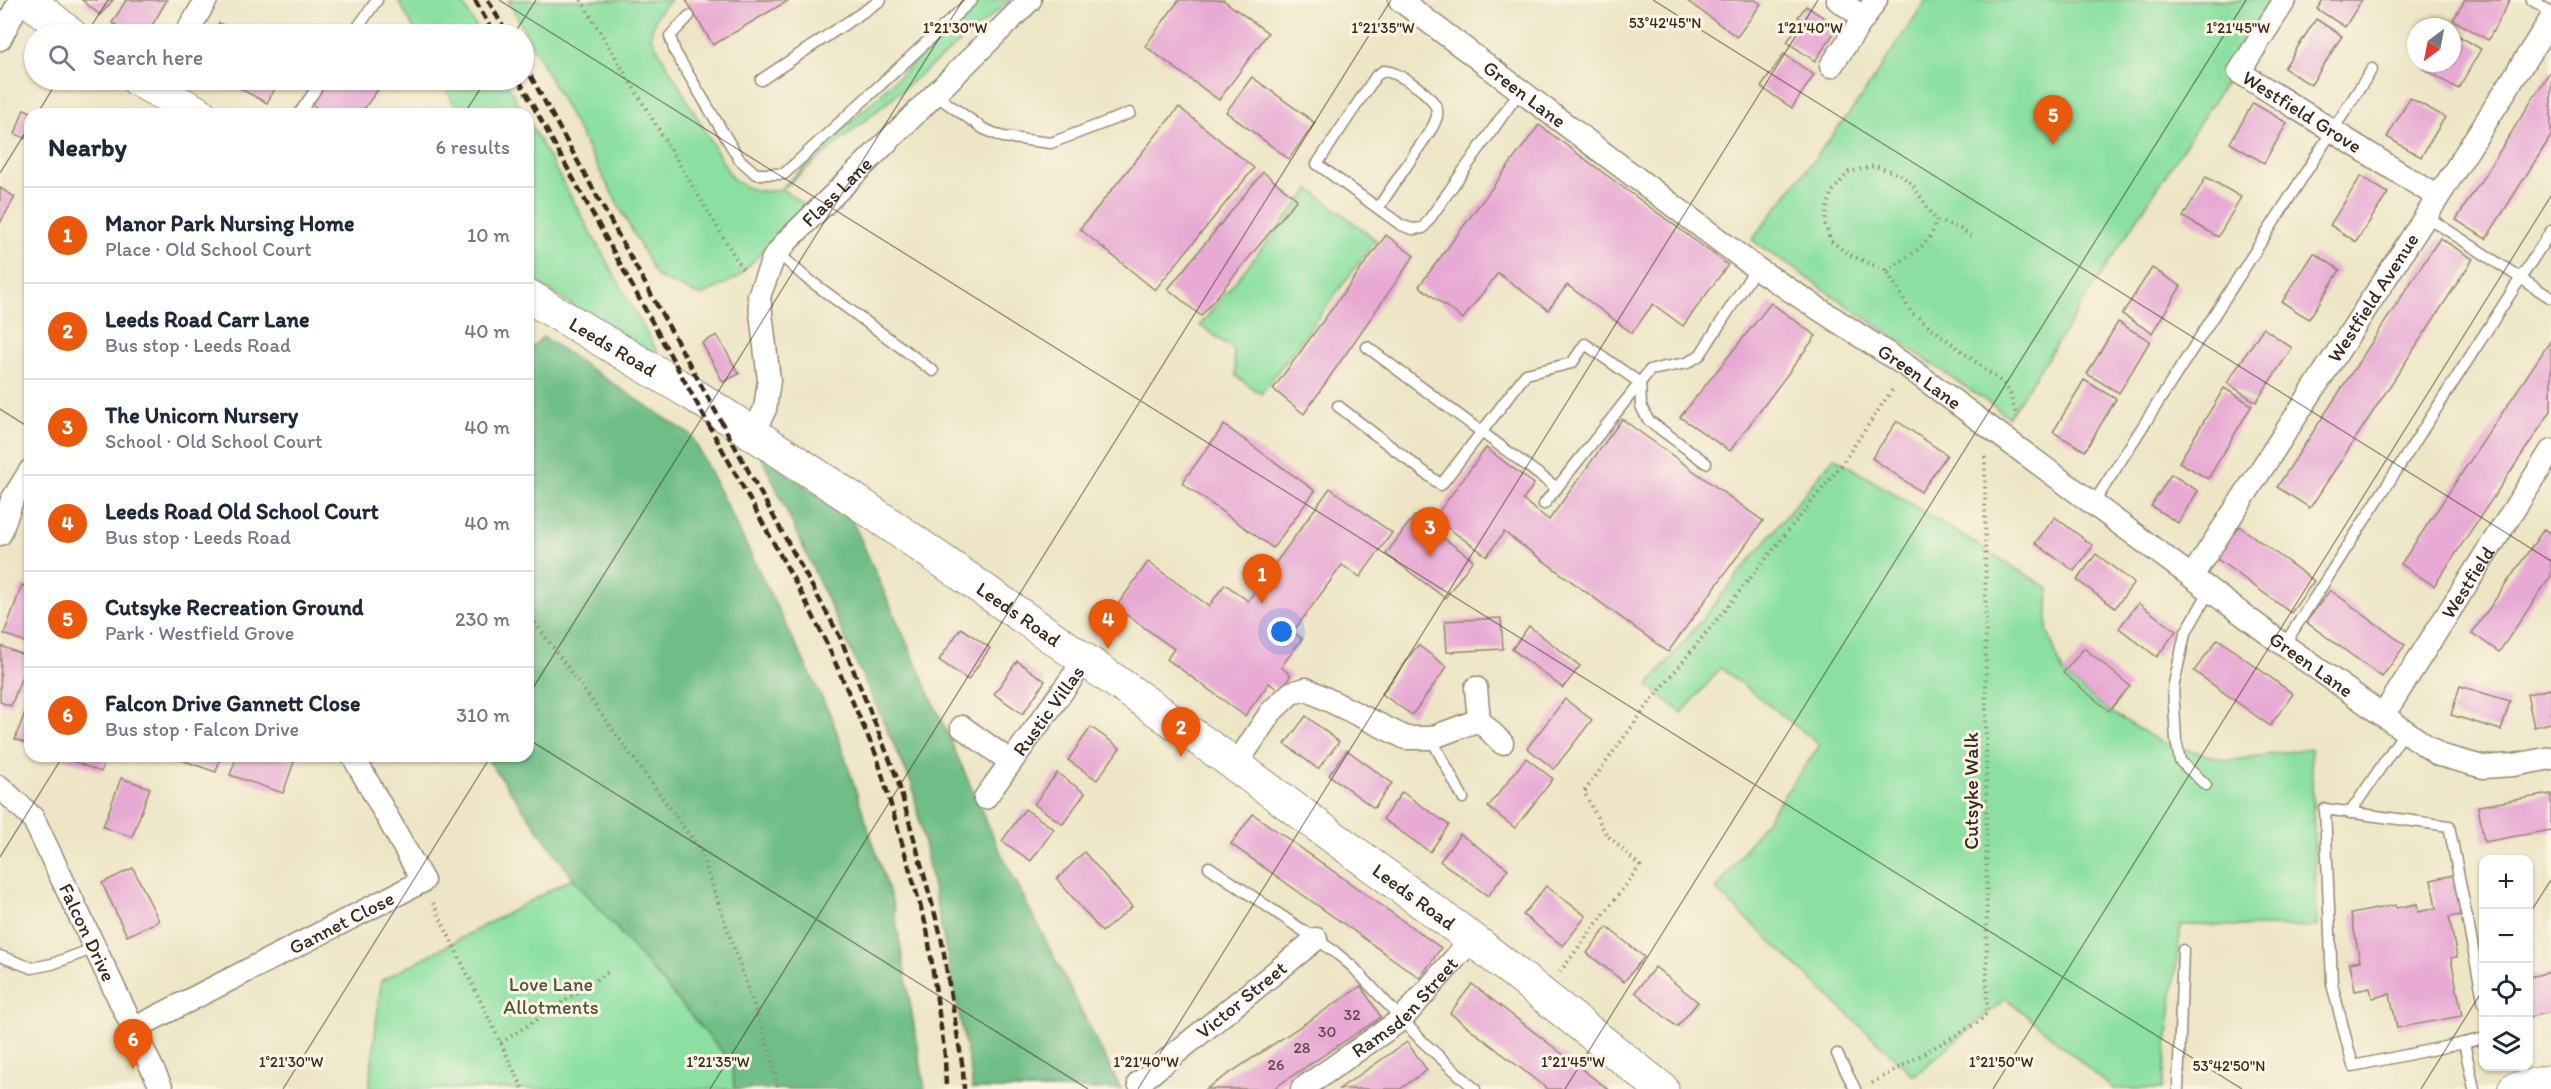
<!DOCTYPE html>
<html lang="en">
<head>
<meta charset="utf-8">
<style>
	body { margin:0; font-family:Itim,sans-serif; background:#f6f6f7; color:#1f2937 }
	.controls { position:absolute; right:18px; bottom:18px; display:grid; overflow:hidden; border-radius:12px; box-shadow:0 2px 4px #0004 }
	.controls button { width:54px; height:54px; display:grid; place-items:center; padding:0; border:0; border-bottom:2px solid #e0e1e3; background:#fff; color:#1f2937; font:30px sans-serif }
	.compass { position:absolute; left:2407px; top:18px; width:54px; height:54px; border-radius:50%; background:#fff; box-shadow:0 2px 4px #0004; rotate:212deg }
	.you { position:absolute; left:1282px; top:632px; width:21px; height:21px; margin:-15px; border:4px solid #fff; border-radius:50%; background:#1a73e8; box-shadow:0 0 0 9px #1a73e833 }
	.badge { display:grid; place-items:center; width:39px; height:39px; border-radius:50%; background:#ea580c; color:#fff; font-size:20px; font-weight:700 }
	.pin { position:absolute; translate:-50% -50px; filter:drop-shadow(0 2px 3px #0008) }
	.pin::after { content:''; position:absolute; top:32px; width:21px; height:18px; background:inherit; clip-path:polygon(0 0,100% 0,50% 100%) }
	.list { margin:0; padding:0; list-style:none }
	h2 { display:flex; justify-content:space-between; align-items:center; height:78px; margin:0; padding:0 24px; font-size:26px }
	h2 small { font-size:20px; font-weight:400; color:#747a83 }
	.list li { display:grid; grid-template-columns:39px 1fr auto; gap:18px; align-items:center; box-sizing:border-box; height:96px; padding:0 24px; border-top:2px solid #e0e1e3 }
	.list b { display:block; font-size:22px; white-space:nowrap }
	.list p { margin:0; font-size:20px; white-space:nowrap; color:#747a83 }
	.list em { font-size:20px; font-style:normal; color:#747a83 }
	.icon { flex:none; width:33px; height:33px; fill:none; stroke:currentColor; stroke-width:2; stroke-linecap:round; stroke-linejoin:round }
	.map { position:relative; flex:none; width:2551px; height:1089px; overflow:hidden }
	.search { position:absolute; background:#fff; box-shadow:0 2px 4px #0004; left:24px; top:24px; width:510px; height:66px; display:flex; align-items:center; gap:15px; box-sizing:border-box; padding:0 21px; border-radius:33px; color:#747a83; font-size:22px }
	.panel { position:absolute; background:#fff; box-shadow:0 2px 4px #0004; left:24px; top:108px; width:510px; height:654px; border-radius:18px }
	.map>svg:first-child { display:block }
</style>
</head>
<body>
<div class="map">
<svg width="2551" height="1089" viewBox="0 0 2551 1089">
	<rect width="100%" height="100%" fill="#fcf5e5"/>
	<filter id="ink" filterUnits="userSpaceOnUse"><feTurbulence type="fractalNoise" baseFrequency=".0167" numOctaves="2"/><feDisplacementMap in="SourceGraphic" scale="12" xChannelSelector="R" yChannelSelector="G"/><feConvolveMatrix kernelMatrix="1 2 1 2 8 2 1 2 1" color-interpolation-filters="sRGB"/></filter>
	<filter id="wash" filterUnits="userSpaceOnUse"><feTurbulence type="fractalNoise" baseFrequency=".008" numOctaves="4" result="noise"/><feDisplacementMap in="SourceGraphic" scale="24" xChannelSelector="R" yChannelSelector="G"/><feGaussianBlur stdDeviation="1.35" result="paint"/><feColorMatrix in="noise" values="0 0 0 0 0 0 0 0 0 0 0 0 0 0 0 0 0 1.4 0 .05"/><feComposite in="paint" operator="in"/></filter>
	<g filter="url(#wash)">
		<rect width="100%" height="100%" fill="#ede5c5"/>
		<g fill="#8be0a1" stroke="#638560" stroke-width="1.5">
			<polygon points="398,0 461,0 480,34 417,34"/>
			<path d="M 508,0 L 671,0 C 657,12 653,19 651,37 L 732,178 C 749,191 761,194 781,189 L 979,0 L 1011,0 L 782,189 L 806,206 L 737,278 L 701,296 L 657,277 Z"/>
			<polygon points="1926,0 2279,0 2009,417 1752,240 1858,102"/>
			<polygon points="441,80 505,80 524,114 460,114"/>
			<polygon points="528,120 664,364 528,277"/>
			<polygon points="1310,189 1376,240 1261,394 1236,376 1233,349 1200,325"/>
			<polygon points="1834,457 2049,589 2047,629 2063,673 2109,711 2159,741 2227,761 2311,748 2317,927 2181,925 2162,1089 2113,1089 2006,998 1914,1076 1716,890 1820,745 1721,668 1682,713 1648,686"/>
			<polygon points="573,878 731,1062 735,1089 369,1089 381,981"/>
		</g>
		<g fill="#70be87" stroke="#567452" stroke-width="1.5">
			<polygon points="543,337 692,436 832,718 893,904 925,1089 735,1089 731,1062 573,878 485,756 528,756 528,351"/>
			<polygon points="760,453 852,520 996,843 1121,1089 972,1089 972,1078 912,784"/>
		</g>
		<g id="blocks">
			<g fill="#e8aad4">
				<polygon points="82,0 113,0 100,15"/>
				<polygon points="126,0 167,0 147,34 131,34 112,23"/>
				<polygon points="686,0 789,0 713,45"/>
				<polygon points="1179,0 1223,0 1268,33 1219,100 1145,46"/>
				<polygon points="1686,0 1755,0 1761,4 1737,37"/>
				<polygon points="2323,0 2362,0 2345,27 2317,9"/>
				<polygon points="2465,0 2510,0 2488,40 2453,20"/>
				<polygon points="1806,6 1838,27 1815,61 1787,42 1802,19 1798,17"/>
				<polygon points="2316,19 2342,36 2311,85 2284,68"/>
				<polygon points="219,23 241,34 213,34"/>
				<polygon points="2452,32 2481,49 2458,89 2424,69 2427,63 2452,63"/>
				<polygon points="1784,54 1814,75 1792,108 1761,87"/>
				<polygon points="2551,70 2551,136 2486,239 2456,220"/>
				<polygon points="1252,77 1315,123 1289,159 1226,112"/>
				<polygon points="238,80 280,80 267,103 235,86"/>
				<polygon points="328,80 385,80 360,114 326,114 310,103"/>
				<polygon points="2410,98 2445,117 2421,157 2387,137"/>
				<polygon points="2253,103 2287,123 2264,163 2230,143"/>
				<polygon points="1179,107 1254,168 1155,290 1080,229"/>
				<polygon points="24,109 36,114 30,114 30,140 15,134"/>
				<polygon points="1539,125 1728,265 1683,326 1653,304 1632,333 1567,285 1548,310 1498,273 1463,319 1419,286"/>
				<polygon points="1263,172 1297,199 1201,316 1168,289"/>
				<polygon points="2361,176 2388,193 2356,242 2330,225"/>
				<polygon points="2206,177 2241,197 2218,237 2183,217"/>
				<polygon points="0,188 15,197 0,223"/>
				<polygon points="1386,235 1414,256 1304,414 1273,389"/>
				<polygon points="2440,238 2473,259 2310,508 2277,487"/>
				<polygon points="2314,253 2340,270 2309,319 2282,302"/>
				<polygon points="2152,268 2181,286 2152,333 2122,314"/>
				<polygon points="1771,303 1816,336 1730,451 1680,417"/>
				<polygon points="2118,322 2150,341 2119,393 2087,374"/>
				<polygon points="2263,328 2292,348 2256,402 2227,383"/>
				<polygon points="717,335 739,374 723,382 702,343"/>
				<polygon points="2551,340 2551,411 2434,586 2401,564"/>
				<polygon points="2084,380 2116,399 2085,451 2053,432"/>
				<polygon points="2224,388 2252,405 2208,479 2179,462"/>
				<polygon points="1622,419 1763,521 1668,652 1504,532 1487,556 1434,518 1486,448 1534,484 1523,500 1549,520"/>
				<polygon points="1897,421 1947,455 1921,492 1872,458"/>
				<polygon points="1224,425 1315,491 1273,548 1182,483"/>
				<polygon points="2171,474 2198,491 2178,523 2151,506"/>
				<polygon points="1330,488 1392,533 1360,577 1342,565 1293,632 1302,639 1281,667 1291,675 1280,691 1269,683 1245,716 1167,659 1174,649 1116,607 1148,562 1209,606 1225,584 1248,601"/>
				<polygon points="1414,516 1473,560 1445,598 1386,554"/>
				<polygon points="2055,517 2093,546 2074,571 2035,543"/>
				<polygon points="2239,526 2314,581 2291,613 2216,558"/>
				<polygon points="2544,529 2551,533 2551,576 2499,652 2472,633"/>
				<polygon points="2096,554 2134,583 2115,608 2077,580"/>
				<polygon points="22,585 30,588 30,644 4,634"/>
				<polygon points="2330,590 2405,645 2382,677 2306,622"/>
				<polygon points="2138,603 2176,631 2157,657 2119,628"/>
				<polygon points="1501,618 1503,649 1447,652 1445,621"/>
				<polygon points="1529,626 1580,666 1563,688 1512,649"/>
				<polygon points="961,628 990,648 968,680 939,660"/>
				<polygon points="2218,639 2293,694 2270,726 2194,671"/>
				<polygon points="1418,645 1447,667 1412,715 1382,694"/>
				<polygon points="1,646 29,657 11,706 0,702"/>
				<polygon points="2084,648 2130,686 2109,711 2063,673"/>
				<polygon points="1017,661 1045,681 1023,714 994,694"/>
				<polygon points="2460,686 2510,701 2501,730 2451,715"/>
				<polygon points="2551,689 2551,723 2534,727 2527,694"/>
				<polygon points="1565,699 1592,720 1554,769 1527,748"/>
				<polygon points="27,707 30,708 30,745 15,739"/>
				<polygon points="1306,716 1339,742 1318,769 1285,744"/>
				<polygon points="1091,727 1120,748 1097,780 1068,760"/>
				<polygon points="1347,750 1392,783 1374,808 1329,775"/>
				<polygon points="59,756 107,756 101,772"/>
				<polygon points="170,756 221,756 216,772"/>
				<polygon points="237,756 276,756 294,762 283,793 230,775"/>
				<polygon points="1526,758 1553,779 1515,828 1488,807"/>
				<polygon points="1057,773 1085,793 1063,824 1034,804"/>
				<polygon points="121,778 150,788 132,837 103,827"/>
				<polygon points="1402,792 1449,825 1430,852 1383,819"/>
				<polygon points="2551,794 2551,830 2484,842 2478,806"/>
				<polygon points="1025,809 1054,829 1031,861 1002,841"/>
				<polygon points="1253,814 1441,948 1420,978 1231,844"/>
				<polygon points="1460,834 1508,869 1488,896 1440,861"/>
				<polygon points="1084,852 1132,907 1102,932 1057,879"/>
				<polygon points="133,868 159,921 127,936 102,883"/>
				<polygon points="2454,875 2462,915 2449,917 2457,957 2451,958 2462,1016 2397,1028 2390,994 2372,998 2370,988 2355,991 2350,963 2360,961 2351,914 2395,905 2396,908 2417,904 2418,912 2436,908 2431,880"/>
				<polygon points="1546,886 1586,916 1563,946 1523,915"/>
				<polygon points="1607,927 1644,957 1624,982 1587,953"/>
				<polygon points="1655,967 1698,1002 1677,1027 1635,992"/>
				<polygon points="2551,972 2551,1012 2529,1017 2529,977"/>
				<polygon points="1472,984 1596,1080 1608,1089 1548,1089 1537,1081 1450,1013"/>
				<polygon points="1361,986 1381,1017 1280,1084 1273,1089 1206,1089"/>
				<polygon points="1407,1042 1427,1070 1400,1089 1339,1089"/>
			</g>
		</g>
	</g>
	<g filter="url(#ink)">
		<use href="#blocks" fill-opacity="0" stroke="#948872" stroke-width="1.5"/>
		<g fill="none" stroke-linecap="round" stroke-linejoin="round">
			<defs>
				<g id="service">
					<polyline points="2532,0 2551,12"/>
					<polyline points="689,16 670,36 675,52 739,159 756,174 784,174 972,0"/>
					<polyline points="353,34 377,0"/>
					<polyline points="761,80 881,0"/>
					<polyline points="935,95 984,129 1003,137 1051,143 1130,113"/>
					<polyline points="299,114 322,80"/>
					<path d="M 1378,208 L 1432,128 C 1436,120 1440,113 1435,105 C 1428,92 1397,71 1383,71 L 1376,76 L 1317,164 L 1401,225 L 1412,229 L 1423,228 L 1520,91"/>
					<polyline points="2426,216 2551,298"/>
					<polyline points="778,253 805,277 933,371"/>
					<polyline points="1367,347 1557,488"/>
					<polyline points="1338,406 1441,485 1526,374 1572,363 1585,344 1640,383 1641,406 1648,420 1706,463"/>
					<polyline points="1544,504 1650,370 1687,363 1700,355 1756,268"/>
					<polyline points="2093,504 2372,69"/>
					<polyline points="2284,645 2551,231"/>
					<polyline points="1431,738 1463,798"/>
					<polyline points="2206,785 2180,761 2176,740 2173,688 2185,634 2210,590"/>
					<polyline points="2350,813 2405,731"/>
					<polyline points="1209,867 1335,952 1353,967 1422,1041 1475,1089"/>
					<polyline points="0,956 32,968 52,964 95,948"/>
					<polyline points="2464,1043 2353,1066 2332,984 2325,809 2449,826 2484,1004"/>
					<polyline points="1837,1054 1855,1089"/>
					<polyline points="2178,1089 2183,950"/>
					<polyline points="2474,1089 2464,1043 2484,1038"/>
				</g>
				<g id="minor">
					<path id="s1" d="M 1400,0 L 1756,268 L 1908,367 L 2284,645 L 2439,755 L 2483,767 L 2514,765 L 2551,758"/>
					<polyline points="1838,0 1864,18"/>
					<path id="s2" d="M 2285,0 L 2239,72 L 2438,197"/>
					<polyline points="186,34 206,0"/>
					<polyline points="0,39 20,0"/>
					<polyline points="1831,66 1876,0"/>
					<path id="s3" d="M 753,433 L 765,409 L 769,380 L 759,296 L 773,259 L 786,242 L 1030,0"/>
					<polyline points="0,534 12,500 30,471"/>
					<path id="s4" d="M 2192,576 L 2426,216 L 2551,19"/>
					<polyline points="1476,688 1479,720 1502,743"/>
					<path id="s5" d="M 2384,714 L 2551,451"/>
					<polyline points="962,727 1011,762"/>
					<polyline points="1236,765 1271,712 1291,693 1306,689 1406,738 1431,738 1479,720"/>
					<path id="s6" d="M 0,787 L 33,818 L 162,1089"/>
					<path id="s7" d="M 985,798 L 1085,660"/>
					<path id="s8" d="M 133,1029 L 423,881 L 353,756"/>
					<path id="s9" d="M 1139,1083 L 1316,939"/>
					<path id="s10" d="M 1302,1089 L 1402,1019 L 1472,939"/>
				</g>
				<polyline id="secondary" points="2514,1089 2551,1081"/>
				<g id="primary">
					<polyline points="29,0 70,34"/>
					<polyline points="138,80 200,114"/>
					<path id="s11" d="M 528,296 L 694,395 L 856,501 L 1223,756 L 1472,939 L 1662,1089"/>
				</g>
			</defs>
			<use href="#service" stroke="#948872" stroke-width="13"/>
			<use href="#minor" stroke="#948872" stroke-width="25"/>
			<use href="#secondary" stroke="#948872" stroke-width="34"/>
			<use href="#primary" stroke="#948872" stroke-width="35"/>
			<g stroke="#948872" stroke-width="4" stroke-dasharray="1.5 4.5" stroke-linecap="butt">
				<polyline points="581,0 743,270"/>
				<polyline points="1971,236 1959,228 1936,220 1912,184 1899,174 1875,166 1849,172 1831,193 1827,209 1825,224 1831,241 1850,255 1887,271 1911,312 2003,383 2010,394 2017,417"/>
				<path d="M 1887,271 C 1907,256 1932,246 1936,220"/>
				<polyline points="528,613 700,850 772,1058 778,1089"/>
				<polyline points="433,903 523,1089"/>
				<polyline points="1560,972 1640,866 1606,834 1584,792 1647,706 1839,468 1894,387"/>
				<polyline points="501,1043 611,970"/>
				<polyline points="1872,1083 1979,1022 1987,1013 1985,453"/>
			</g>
			<use href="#service" stroke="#fff" stroke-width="10"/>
			<use href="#minor" stroke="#fff" stroke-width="22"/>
			<use href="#secondary" stroke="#fff" stroke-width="32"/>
			<use href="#primary" stroke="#fff" stroke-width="33"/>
			<g stroke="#3b2a1e" stroke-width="4.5" stroke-dasharray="9 4.5" stroke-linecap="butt">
				<polyline points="475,0 494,34"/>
				<polyline points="488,0 507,34"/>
				<polyline points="524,64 840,637 897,778 941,936 963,1069 964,1089"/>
				<polyline points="519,80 805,600 827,644 877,757 927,929 945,1056 946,1089"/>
			</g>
		</g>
	</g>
	<path fill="none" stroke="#3b2a1e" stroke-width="1.5" stroke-opacity="0.45" d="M 499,0 L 2242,1089M 1653,0 L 2551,561M 86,34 L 108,0M 514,34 L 536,0M 37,114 L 58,80M 464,114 L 486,80M 0,173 L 30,125M 0,409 L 30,428M 528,696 L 963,0M 528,739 L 1088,1089M 0,857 L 63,756M 2528,916 L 2551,880M 283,1089 L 491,756M 710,1089 L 1391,0M 1138,1089 L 1818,0M 1565,1089 L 2246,0M 1993,1089 L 2551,196M 2421,1089 L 2484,988"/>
	<g text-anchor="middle" stroke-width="6" stroke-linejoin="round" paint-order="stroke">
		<g font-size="16" fill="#664a4c">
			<text x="1352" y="1020">32</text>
			<text x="1327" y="1037">30</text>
			<text x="1302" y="1053">28</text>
			<text x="1276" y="1070">26</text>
		</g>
		<g font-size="20" fill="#3b2a1e" stroke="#fcf5e5">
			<text dy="7" stroke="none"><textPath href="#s1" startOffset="156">Green Lane</textPath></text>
			<text dy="7" stroke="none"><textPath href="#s2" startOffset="160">Westfield Grove</textPath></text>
			<text dy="7" stroke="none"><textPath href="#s3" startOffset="273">Flass Lane</textPath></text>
			<text dy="7" stroke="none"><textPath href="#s4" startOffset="332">Westfield Avenue</textPath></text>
			<text dy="7" stroke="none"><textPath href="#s11" startOffset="99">Leeds Road</textPath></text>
			<text dy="7" stroke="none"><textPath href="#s1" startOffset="642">Green Lane</textPath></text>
			<text dy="7" stroke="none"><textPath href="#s5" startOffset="156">Westfield</textPath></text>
			<text dy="7" stroke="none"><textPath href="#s11" startOffset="585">Leeds Road</textPath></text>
			<text dy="7" stroke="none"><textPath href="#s1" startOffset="1128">Green Lane</textPath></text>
			<text dy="7" stroke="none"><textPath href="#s7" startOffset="108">Rustic Villas</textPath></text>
			<text transform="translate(1971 791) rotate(-90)" y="7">Cutsyke Walk</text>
			<text dy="7" stroke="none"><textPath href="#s11" startOffset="1071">Leeds Road</textPath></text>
			<text dy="7" stroke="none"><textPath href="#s8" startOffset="234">Gannet Close</textPath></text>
			<text dy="7" stroke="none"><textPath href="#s6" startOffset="172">Falcon Drive</textPath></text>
			<text dy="7" stroke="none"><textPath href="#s9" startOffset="132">Victor Street</textPath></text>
			<text dy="7" stroke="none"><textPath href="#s10" startOffset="132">Ramsden Street</textPath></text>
		</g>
		<g font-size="20" fill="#4f583f" stroke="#fcf5e5">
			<text x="551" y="991">Love Lane<tspan x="551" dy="23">Allotments</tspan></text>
		</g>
	</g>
	<g font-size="15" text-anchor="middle" fill="#3b2a1e" stroke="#fcf5e5" stroke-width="6" stroke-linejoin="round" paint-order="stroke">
		<text x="1665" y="28">53°42'45"N</text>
		<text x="955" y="33">1°21'30"W</text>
		<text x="1383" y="33">1°21'35"W</text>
		<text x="1810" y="33">1°21'40"W</text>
		<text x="2238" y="33">1°21'45"W</text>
		<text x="291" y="1067">1°21'30"W</text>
		<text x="718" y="1067">1°21'35"W</text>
		<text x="1146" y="1067">1°21'40"W</text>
		<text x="1573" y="1067">1°21'45"W</text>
		<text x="2001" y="1067">1°21'50"W</text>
		<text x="2229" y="1071">53°42'50"N</text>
	</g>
</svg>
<div class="controls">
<button>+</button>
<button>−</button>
<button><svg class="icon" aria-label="locate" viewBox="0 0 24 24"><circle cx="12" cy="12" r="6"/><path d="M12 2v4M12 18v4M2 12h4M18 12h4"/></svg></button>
<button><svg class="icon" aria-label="layers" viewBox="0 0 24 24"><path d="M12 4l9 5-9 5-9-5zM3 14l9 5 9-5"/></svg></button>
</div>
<svg class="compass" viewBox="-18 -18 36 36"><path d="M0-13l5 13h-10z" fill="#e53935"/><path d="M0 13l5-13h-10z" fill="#747a83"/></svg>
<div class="you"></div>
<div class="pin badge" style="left:1262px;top:604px">1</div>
<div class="pin badge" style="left:1181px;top:757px">2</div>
<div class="pin badge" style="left:1430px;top:557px">3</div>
<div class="pin badge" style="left:1108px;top:649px">4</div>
<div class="pin badge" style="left:2053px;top:145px">5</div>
<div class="pin badge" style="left:133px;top:1069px">6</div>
<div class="search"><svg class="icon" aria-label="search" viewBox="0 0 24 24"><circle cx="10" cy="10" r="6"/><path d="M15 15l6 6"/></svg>Search here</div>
<section class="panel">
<h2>Nearby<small>6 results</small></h2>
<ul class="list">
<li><span class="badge">1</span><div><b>Manor Park Nursing Home</b><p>Place · Old School Court</p></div><em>10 m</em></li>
<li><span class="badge">2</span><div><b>Leeds Road Carr Lane</b><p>Bus stop · Leeds Road</p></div><em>40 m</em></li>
<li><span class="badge">3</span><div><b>The Unicorn Nursery</b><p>School · Old School Court</p></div><em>40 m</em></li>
<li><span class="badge">4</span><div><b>Leeds Road Old School Court</b><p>Bus stop · Leeds Road</p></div><em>40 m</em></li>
<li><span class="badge">5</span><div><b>Cutsyke Recreation Ground</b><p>Park · Westfield Grove</p></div><em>230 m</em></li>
<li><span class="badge">6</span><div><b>Falcon Drive Gannett Close</b><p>Bus stop · Falcon Drive</p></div><em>310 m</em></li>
</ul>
</section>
</div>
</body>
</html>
